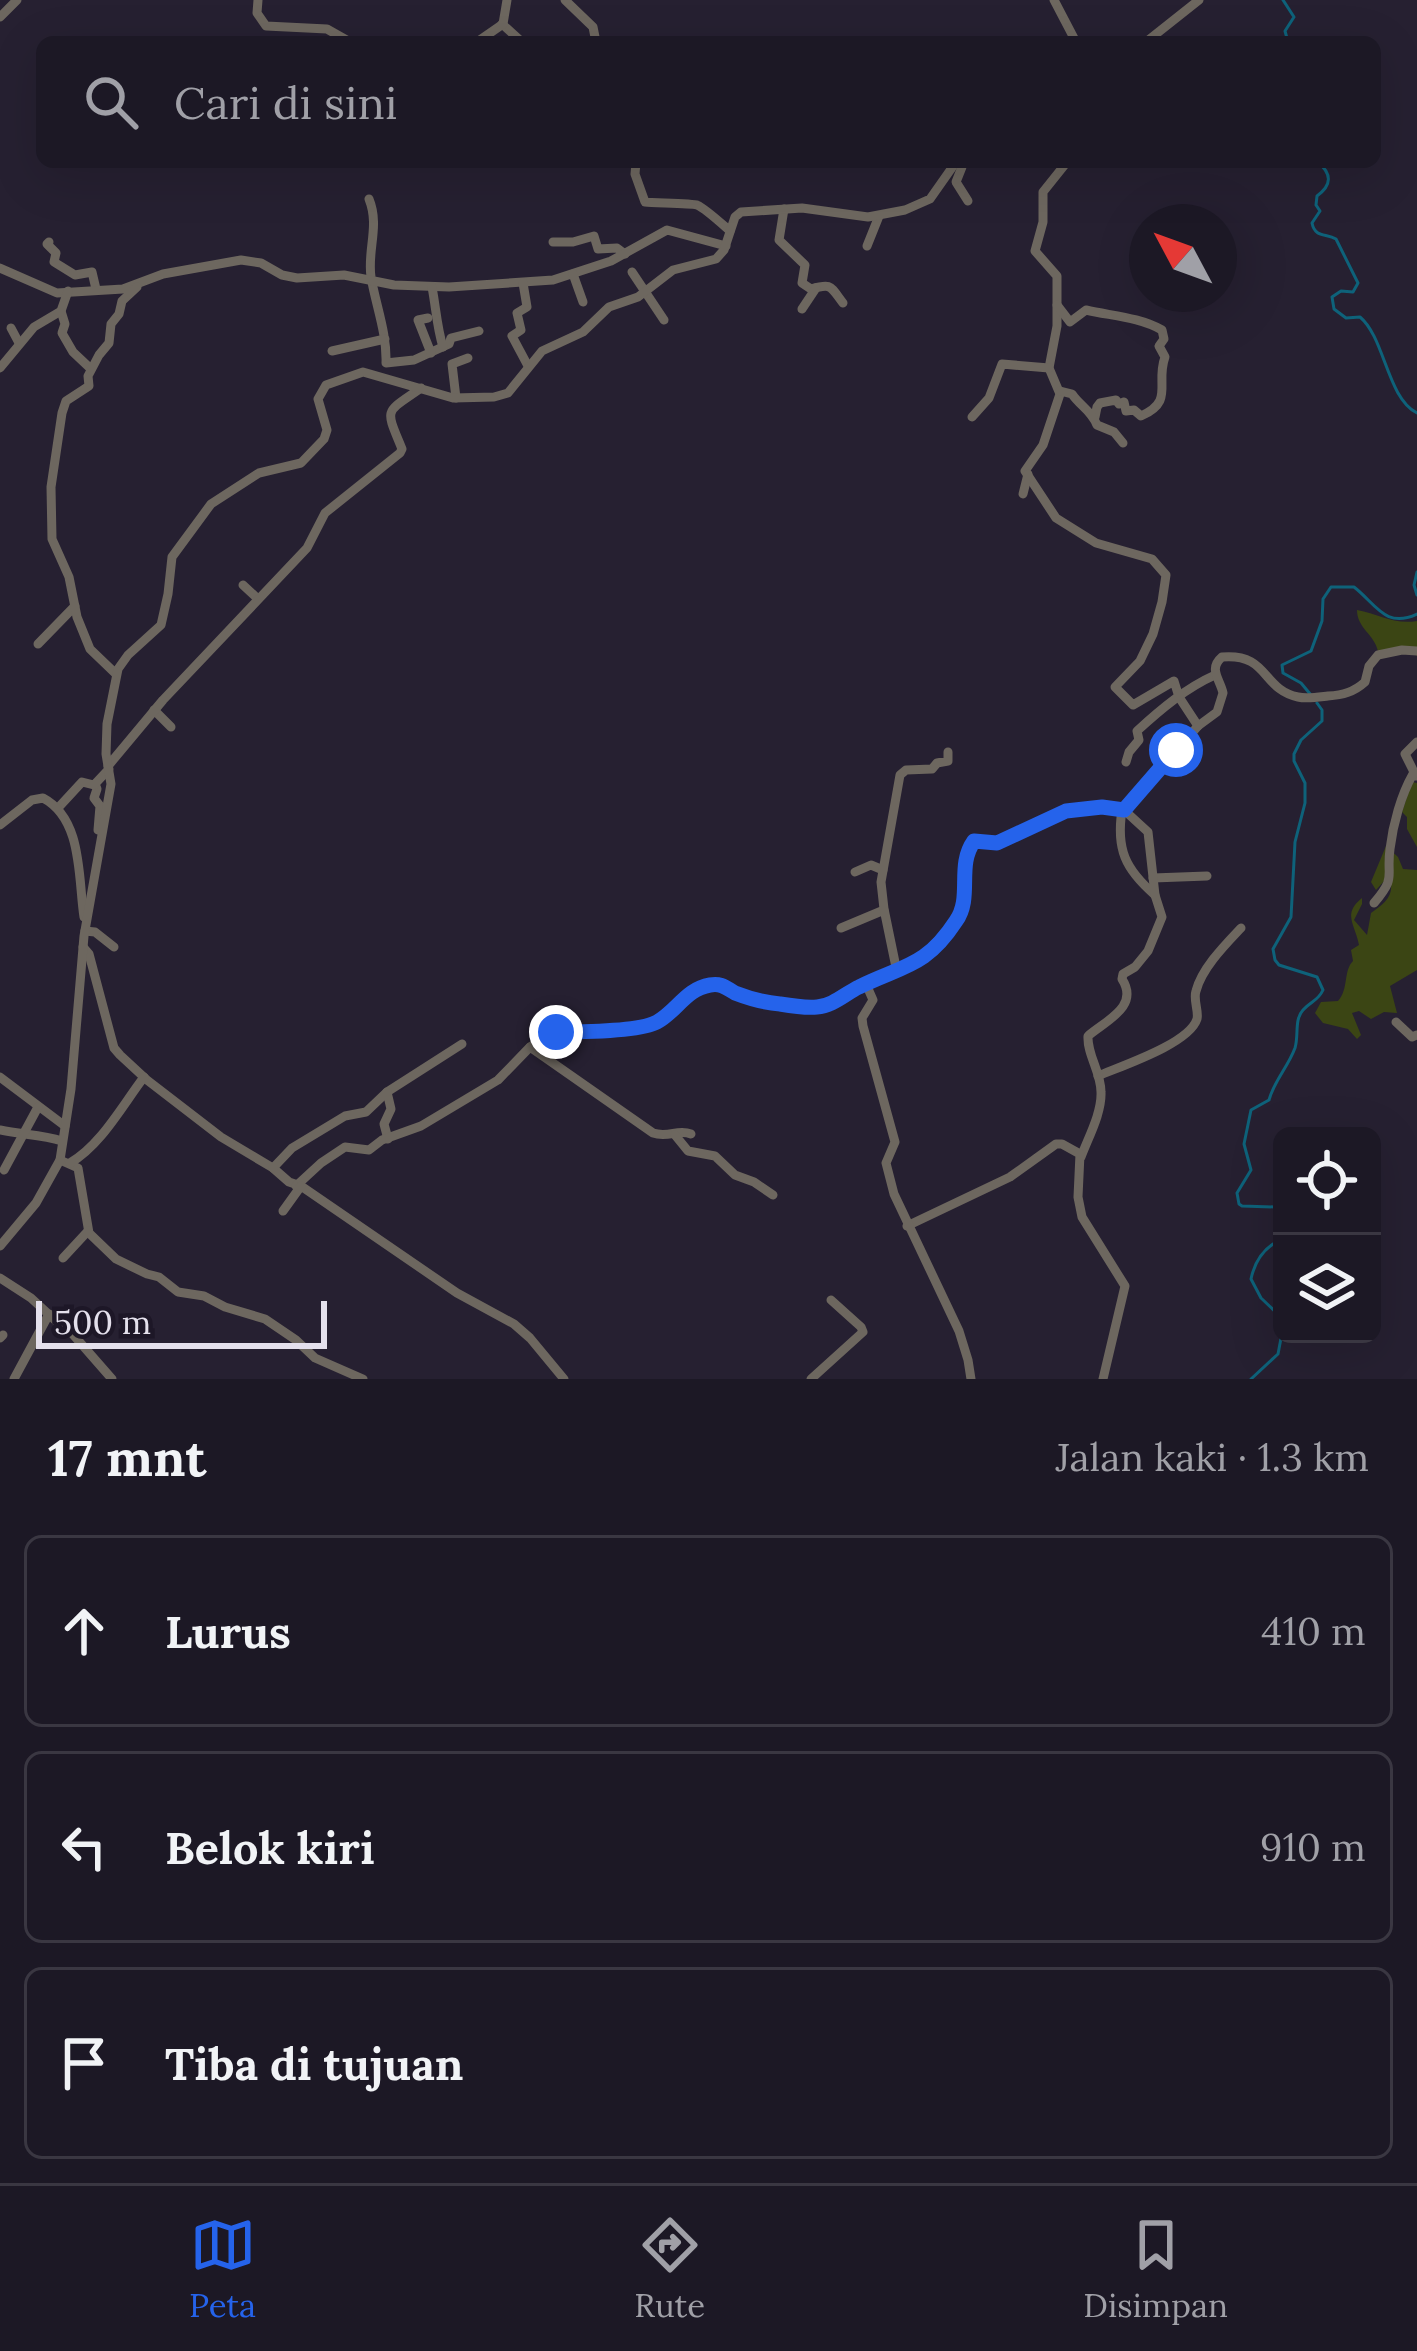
<!DOCTYPE html>
<html lang="id">
<head>
<meta charset="utf-8">
<style>
	body { margin:0; font-family:Lora,serif; background:#292532; color:#f1f3f6 }
	.controls { position:absolute; right:36px; bottom:36px; display:grid; overflow:hidden; border-radius:18px; box-shadow:0 12px 48px #0002 }
	.controls button { width:108px; height:108px; display:grid; place-items:center; padding:0; border:0; border-bottom:3px solid #3a3742; background:#1c1825; color:#f1f3f6; font:60px sans-serif }
	.compass { position:absolute; left:1129px; top:204px; width:108px; height:108px; border-radius:50%; background:#1c1825; box-shadow:0 12px 48px #0002; rotate:311deg }
	.scale { position:absolute; left:36px; bottom:30px; width:291px; box-sizing:border-box; padding-left:12px; border:6px solid #e4e0ec; border-top:0; font-size:33px; line-height:42px; white-space:nowrap; color:#e4e0ec; -webkit-text-stroke:9px #1d1727; paint-order:stroke }
	.stop { position:absolute; width:36px; height:36px; margin:-27px; border:9px solid #2563eb; border-radius:50%; background:#fff }
	.stop.end { background:#2563eb; border-color:#fff; box-shadow:0 3px 12px #0008 }
	.list { margin:0; padding:0; list-style:none }
	h2 { display:flex; justify-content:space-between; align-items:center; height:156px; margin:0; padding:0 48px; font-size:51px }
	h2 small { font-size:39px; font-weight:400; color:#a0a0a7 }
	.list li { display:grid; grid-template-columns:78px 1fr auto; gap:36px; align-items:center; box-sizing:border-box; height:192px; margin:0 24px 24px; padding:0 24px; border:3px solid #3a3742; border-radius:18px }
	.list b { display:block; font-size:45px; white-space:nowrap }
	.list em { font-size:39px; font-style:normal; color:#a0a0a7 }
	.icon { flex:none; width:66px; height:66px; fill:none; stroke:currentColor; stroke-width:2; stroke-linecap:round; stroke-linejoin:round }
	.map { position:relative; flex:none; width:1417px; height:1379px; overflow:hidden }
	.search { position:absolute; background:#1c1825; box-shadow:0 12px 48px #0002; left:36px; right:36px; top:36px; height:132px; display:flex; align-items:center; gap:30px; box-sizing:border-box; padding:0 42px; border-radius:18px; color:#a0a0a7; font-size:45px }
	.sheet { height:804px; background:#1c1825 }
	nav { display:flex; justify-content:space-around; align-items:center; box-sizing:border-box; height:168px; border-top:3px solid #3a3742; background:#1c1825; font-size:33px; color:#a0a0a7 }
	nav a { display:grid; justify-items:center; gap:6px }
	nav .on { color:#2563eb }
	.map>svg:first-child { display:block }
</style>
</head>
<body>
<div class="map">
<svg width="1417" height="1379" viewBox="0 0 1417 1379">
	<rect width="100%" height="100%" fill="#262031"/>
	<g fill="#3b4514">
		<path d="M 1357,610 C 1379,614 1394,625 1417,621 L 1417,656 L 1405,648 L 1378,651 C 1374,634 1357,628 1357,610 Z"/>
		<polygon points="1412,782 1417,783 1417,847 1407,829 1407,817 1402,812"/>
		<path d="M 1386,846 L 1398,857 L 1403,869 L 1417,870 L 1417,970 L 1390,986 L 1397,1013 L 1384,1012 L 1371,1019 L 1359,1011 L 1352,1013 L 1361,1035 L 1357,1039 L 1348,1029 L 1323,1023 L 1315,1013 L 1321,1002 L 1338,1001 C 1349,989 1343,971 1353,961 L 1351,950 L 1359,945 C 1355,924 1342,914 1362,898 L 1362,904 L 1354,920 L 1367,935 L 1371,913 C 1382,905 1393,898 1391,883 L 1385,880 L 1376,890 L 1371,882 Z"/>
	</g>
	<g fill="none" stroke-linecap="round" stroke-linejoin="round">
		<g stroke="#0e627a" stroke-width="3">
			<polyline points="1283,0 1294,17 1285,31 1288,42"/>
			<path d="M 1318,162 C 1332,174 1332,185 1317,196 L 1316,205 L 1320,211 L 1312,223 C 1315,238 1326,233 1336,239 L 1358,283 L 1353,292 L 1341,291 L 1332,297 L 1334,309 L 1346,318 L 1360,317 C 1385,338 1387,398 1417,413"/>
			<polyline points="1417,572 1414,585 1417,595"/>
			<path d="M 1311,695 L 1301,683 L 1283,673 L 1282,665 L 1311,651 L 1322,621 L 1323,599 L 1331,587 L 1354,587 C 1376,604 1385,629 1417,614"/>
			<path d="M 1282,1210 L 1275,1207 L 1242,1206 L 1239,1204 L 1237,1193 L 1251,1170 L 1244,1144 L 1251,1110 L 1269,1100 C 1274,1081 1288,1067 1295,1048 C 1299,1035 1294,1020 1303,1010 C 1311,1001 1318,1001 1323,990 L 1317,977 L 1279,965 L 1275,960 L 1273,949 L 1291,917 L 1295,842 L 1305,803 L 1305,783 L 1294,761 L 1294,754 L 1301,740 L 1322,721 L 1322,710 L 1317,703"/>
			<path d="M 1282,1239 C 1264,1247 1255,1260 1251,1279 L 1261,1298 L 1282,1318"/>
			<polyline points="1251,1379 1278,1354 1282,1333"/>
		</g>
		<g stroke="#6d675f" stroke-width="9">
			<polyline points="258,0 257,13 266,26 327,29 350,42"/>
			<polyline points="565,0 593,27 596,42"/>
			<polyline points="1054,0 1076,42"/>
			<polyline points="0,17 17,0"/>
			<polyline points="502,24 522,42"/>
			<polyline points="477,42 503,24 507,0"/>
			<polyline points="1146,42 1199,0"/>
			<path d="M 636,162 L 635,174 L 645,202 C 654,203 692,203 697,205 C 706,209 723,225 730,231"/>
			<polyline points="957,162 962,167 956,182 968,201"/>
			<polyline points="1067,162 1043,192 1043,222 1035,251 1057,276 1057,326 1049,368 1060,394 1043,445 1025,471 1056,518 1096,543 1152,559 1166,575 1162,602 1153,634 1140,661 1115,687 1133,705 1174,681 1179,697 1198,726"/>
			<path d="M 369,199 C 380,226 367,250 371,277 C 376,306 387,333 386,363 L 414,360 L 449,344 L 451,338 L 479,331"/>
			<path d="M 784,209 L 779,240 L 805,265 L 802,283 L 811,289 C 832,283 830,286 843,303"/>
			<polyline points="49,242 47,244 56,253 54,262 75,275 92,272 96,289"/>
			<polyline points="553,242 573,242 594,236 598,249 617,248 625,254"/>
			<polyline points="867,246 879,216"/>
			<polyline points="0,268 57,293 123,289 163,274 241,260 261,263 282,275 297,278 344,275 394,285 449,287 553,280 611,261 667,230 726,246"/>
			<polyline points="632,272 664,320"/>
			<polyline points="573,274 583,302"/>
			<polyline points="523,283 527,307 517,313 521,330 512,336 528,366"/>
			<path d="M 432,287 C 436,308 437,328 443,347"/>
			<path d="M 1057,305 L 1070,322 L 1086,310 C 1112,316 1139,317 1162,330 L 1164,339 L 1159,346 L 1165,357 C 1155,384 1175,401 1141,416 L 1134,410 L 1126,411 L 1124,402 L 1119,404 L 1116,400 L 1100,403 L 1097,407 L 1095,417"/>
			<polyline points="802,309 816,288"/>
			<polyline points="61,311 65,324 62,333 73,352 91,369"/>
			<polyline points="428,318 418,320 431,353"/>
			<polyline points="11,328 19,343"/>
			<polyline points="332,351 385,339"/>
			<polyline points="0,368 34,327 61,311 68,291"/>
			<path d="M 1060,391 L 1072,394 C 1080,406 1091,410 1097,425 L 1114,432 L 1123,443"/>
			<polyline points="456,398 452,364 468,358"/>
			<polyline points="972,417 989,398 1002,364 1049,368"/>
			<polyline points="1023,494 1028,474"/>
			<polyline points="243,585 257,598"/>
			<polyline points="38,644 75,606"/>
			<polyline points="116,674 90,649 77,617 69,577 52,539 51,487 62,413 66,401 89,386 88,376 99,355 109,343 111,324 119,314 122,301 137,287"/>
			<polyline points="154,710 171,727"/>
			<path d="M 1126,762 L 1129,752 L 1139,740 L 1137,731 C 1161,709 1186,688 1215,675"/>
			<path d="M 108,766 L 163,700 L 307,548 L 325,513 L 400,453 L 402,449 C 385,407 384,414 421,388"/>
			<polyline points="1416,776 1405,754 1417,742"/>
			<polyline points="95,784 97,789 94,798 100,806 98,830"/>
			<polyline points="58,808 82,782 94,785 109,769"/>
			<path d="M 1122,810 C 1116,849 1125,869 1155,895"/>
			<path d="M 0,825 L 32,800 L 43,798 C 83,819 78,878 84,917"/>
			<polyline points="855,872 871,865 883,870"/>
			<polyline points="1153,878 1207,876"/>
			<path d="M 1374,903 C 1397,876 1386,878 1390,849 C 1393,824 1401,795 1413,774"/>
			<polyline points="841,928 884,910"/>
			<polyline points="85,931 95,932 114,947"/>
			<polyline points="83,947 89,954 114,1048 120,1055 147,1080 221,1137 273,1168 289,1182 301,1186 457,1293 514,1324 530,1338 564,1379"/>
			<polyline points="897,972 884,909 881,882 900,775 906,770 932,769 937,763 948,761 948,752"/>
			<polyline points="1396,1022 1412,1037 1417,1035"/>
			<path d="M 530,1047 L 653,1133 C 668,1138 678,1129 691,1134"/>
			<path d="M 1098,1076 C 1121,1066 1189,1044 1197,1019 C 1199,1011 1193,1000 1196,991 C 1202,968 1225,945 1241,928"/>
			<polyline points="0,1077 65,1126"/>
			<path d="M 0,1130 C 22,1135 41,1134 62,1141"/>
			<polyline points="675,1135 688,1151 715,1156 735,1175 754,1182 773,1195"/>
			<polyline points="388,1139 384,1124 391,1109 387,1092 462,1044"/>
			<path d="M 1081,1157 C 1088,1138 1102,1113 1101,1092 C 1101,1072 1087,1055 1088,1036 C 1105,1021 1140,1007 1122,979 L 1123,974 L 1135,967 L 1148,951 L 1162,917 L 1155,895 L 1148,832 L 1124,810"/>
			<polyline points="60,1160 78,1168 89,1233 116,1259 147,1274 159,1277 178,1292 204,1296 225,1307 265,1319 296,1340 315,1358 363,1379"/>
			<path d="M 70,1163 C 101,1145 122,1106 144,1077"/>
			<polyline points="273,1168 292,1148 345,1116 366,1112 387,1092"/>
			<polyline points="4,1170 38,1107"/>
			<polyline points="296,1186 321,1163 345,1147 369,1150 382,1140 421,1126 498,1080 530,1047 551,1033 591,1032 655,1023 690,993 706,986 717,984 739,994 776,1004 816,1007 829,1004 866,984"/>
			<polyline points="283,1211 301,1186"/>
			<polyline points="907,1226 1010,1177 1056,1144 1062,1144 1080,1154 1078,1197 1082,1217 1125,1286 1103,1379"/>
			<polyline points="0,1246 36,1203 60,1160 71,1089 84,936 111,784 106,754 107,724 118,669 128,655 161,625 168,594 172,557 211,504 259,473 301,463 324,439 327,430 318,399 326,385 363,372 453,398 494,397 508,393 542,351 583,332 609,307 638,297 673,270 716,259 724,250 735,217 741,212 802,208 868,217 905,210 930,199 956,162"/>
			<polyline points="63,1258 88,1231"/>
			<polyline points="0,1278 31,1298 57,1322 63,1323 112,1379"/>
			<polyline points="0,1338 3,1335"/>
			<polyline points="14,1379 49,1314"/>
			<polyline points="811,1379 863,1332 861,1327 831,1300"/>
			<path d="M 971,1379 L 968,1360 L 959,1331 L 894,1194 L 886,1163 L 895,1142 L 863,1026 L 862,1018 L 873,1000 L 866,984 L 917,963 L 955,922 L 963,907 L 964,861 L 974,841 L 997,843 L 1066,811 L 1102,807 L 1124,810 L 1198,726 L 1217,712 L 1223,693 C 1220,679 1208,669 1222,657 C 1269,653 1261,689 1298,697 C 1307,699 1319,697 1328,696 C 1343,695 1354,692 1365,682 L 1369,666 L 1378,655 L 1402,650 L 1417,651"/>
		</g>
	</g>
	<g fill="none" stroke-linecap="round" stroke-linejoin="round">
		<path stroke="#2563eb" stroke-width="15" d="M 556,1032 C 579,1032 639,1032 657,1022 C 677,1011 686,989 710,985 C 722,983 726,988 735,993 C 748,998 767,1003 780,1004 C 792,1006 806,1008 817,1007 C 833,1006 846,993 859,987 C 904,965 926,967 956,921 C 973,897 956,866 974,841 L 997,843 L 1066,811 L 1102,807 L 1124,810 L 1176,750"/>
	</g>
</svg>
<div class="controls">
<button><svg class="icon" aria-label="locate" viewBox="0 0 24 24"><circle cx="12" cy="12" r="6"/><path d="M12 2v4M12 18v4M2 12h4M18 12h4"/></svg></button>
<button><svg class="icon" aria-label="layers" viewBox="0 0 24 24"><path d="M12 4l9 5-9 5-9-5zM3 14l9 5 9-5"/></svg></button>
</div>
<svg class="compass" viewBox="-18 -18 36 36"><path d="M0-13l5 13h-10z" fill="#e53935"/><path d="M0 13l5-13h-10z" fill="#a0a0a7"/></svg>
<div class="scale">500 m</div>
<div class="stop" style="left:1176px;top:750px"></div>
<div class="stop end" style="left:556px;top:1032px"></div>
<div class="search"><svg class="icon" aria-label="search" viewBox="0 0 24 24"><circle cx="10" cy="10" r="6"/><path d="M15 15l6 6"/></svg>Cari di sini</div>
</div>
<section class="sheet">
<h2>17 mnt<small>Jalan kaki · 1.3 km</small></h2>
<ul class="list">
<li><svg class="icon" aria-label="ahead" viewBox="0 0 24 24"><path d="M12 20V5M6 11l6-6 6 6"/></svg><div><b>Lurus</b></div><em>410 m</em></li>
<li><svg class="icon" aria-label="left" viewBox="0 0 24 24"><path d="M17 20v-9H6M10 6l-5 5 5 5"/></svg><div><b>Belok kiri</b></div><em>910 m</em></li>
<li><svg class="icon" aria-label="arrive" viewBox="0 0 24 24"><path d="M6 21V4h12l-3 4 3 4H6"/></svg><div><b>Tiba di tujuan</b></div></li>
</ul>
</section>
<nav>
<a class="on"><svg class="icon" aria-label="map" viewBox="0 0 24 24"><path d="M3 6l6-2 6 2 6-2v14l-6 2-6-2-6 2zM9 4v14M15 6v14"/></svg>Peta</a>
<a><svg class="icon" aria-label="directions" viewBox="0 0 24 24"><path d="M12 3l9 9-9 9-9-9zM9 14v-3h6M13 9l2 2-2 2"/></svg>Rute</a>
<a><svg class="icon" aria-label="saved" viewBox="0 0 24 24"><path d="M7 4h10v16l-5-4-5 4z"/></svg>Disimpan</a>
</nav>
</body>
</html>
